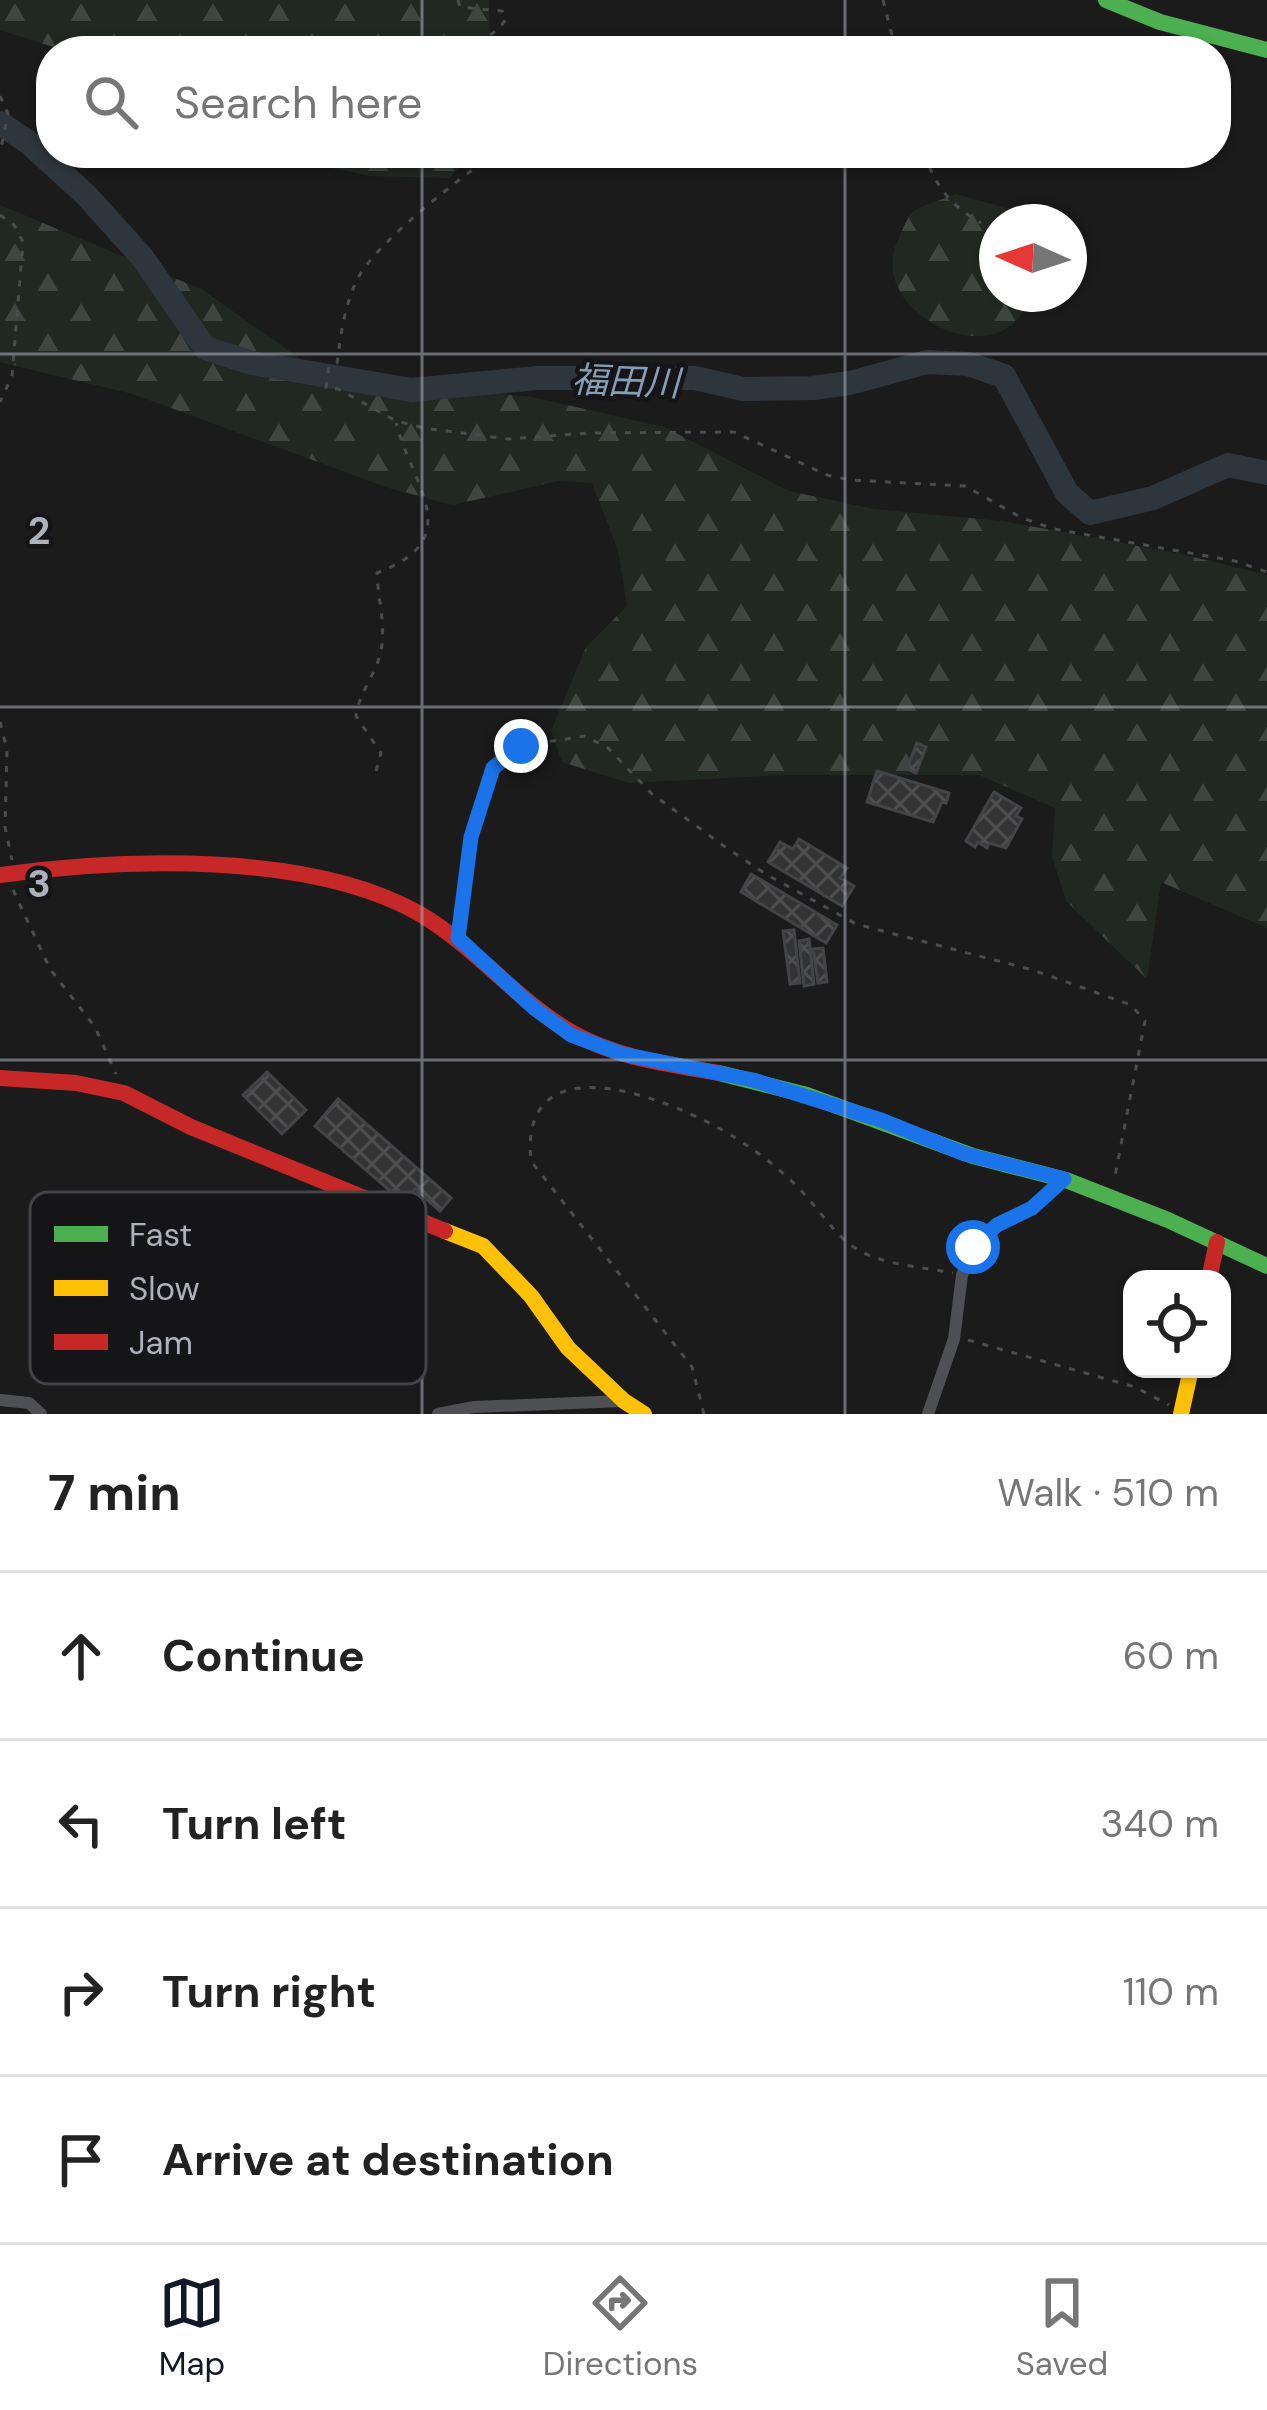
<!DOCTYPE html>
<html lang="en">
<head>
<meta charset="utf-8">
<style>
	body { margin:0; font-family:"DM Sans","Noto Sans JP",sans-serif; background:#f6f6f6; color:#222 }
	.controls { position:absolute; right:36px; bottom:36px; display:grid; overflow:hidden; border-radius:24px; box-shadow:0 3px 9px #0004 }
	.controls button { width:108px; height:108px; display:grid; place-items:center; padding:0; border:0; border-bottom:3px solid #e0e0e0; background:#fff; color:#222; font:60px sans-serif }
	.compass { position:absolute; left:979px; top:204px; width:108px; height:108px; border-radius:50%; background:#fff; box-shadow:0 3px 9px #0004; rotate:273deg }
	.stop { position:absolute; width:36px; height:36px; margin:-27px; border:9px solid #1a73e8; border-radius:50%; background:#fff }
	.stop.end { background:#1a73e8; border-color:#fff; box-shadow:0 3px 12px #0008 }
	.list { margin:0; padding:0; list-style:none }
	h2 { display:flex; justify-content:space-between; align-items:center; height:156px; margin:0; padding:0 48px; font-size:51px }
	h2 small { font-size:39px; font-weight:400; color:#767676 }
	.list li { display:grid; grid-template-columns:78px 1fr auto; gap:36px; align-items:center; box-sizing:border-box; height:168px; padding:0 48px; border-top:3px solid #e0e0e0 }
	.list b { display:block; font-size:45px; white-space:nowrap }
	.list em { font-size:39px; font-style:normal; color:#767676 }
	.icon { flex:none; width:66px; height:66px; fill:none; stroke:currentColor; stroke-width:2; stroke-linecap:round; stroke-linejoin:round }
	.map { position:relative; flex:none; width:1267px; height:1414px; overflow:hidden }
	.search { position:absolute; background:#fff; box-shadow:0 3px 9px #0004; left:36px; right:36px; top:36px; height:132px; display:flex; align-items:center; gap:30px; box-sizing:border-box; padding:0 42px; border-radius:48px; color:#767676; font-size:45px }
	.sheet { height:828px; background:#fff }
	nav { display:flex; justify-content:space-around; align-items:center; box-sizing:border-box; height:168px; border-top:3px solid #e0e0e0; background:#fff; font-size:33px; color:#767676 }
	nav a { display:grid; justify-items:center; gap:6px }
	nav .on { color:#111827 }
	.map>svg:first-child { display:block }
</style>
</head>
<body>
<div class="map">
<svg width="1267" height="1414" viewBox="0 0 1267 1414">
	<defs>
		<pattern id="forest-firs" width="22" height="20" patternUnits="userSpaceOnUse" patternTransform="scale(3)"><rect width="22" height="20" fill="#212822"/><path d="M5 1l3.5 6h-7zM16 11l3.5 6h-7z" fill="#3f4540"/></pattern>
		<pattern id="building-cross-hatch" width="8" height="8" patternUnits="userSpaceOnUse" patternTransform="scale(3)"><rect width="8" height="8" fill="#333"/><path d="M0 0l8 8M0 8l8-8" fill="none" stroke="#4e4e4f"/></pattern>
	</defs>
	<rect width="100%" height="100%" fill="#1b1b1b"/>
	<g fill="url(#forest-firs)">
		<polygon points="0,0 489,0 490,51 66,51 0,30"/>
		<polygon points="263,153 474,153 449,178 370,176"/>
		<path d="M 956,194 L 1036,217 L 1037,222 L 997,222 L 997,294 L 1031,294 C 1005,385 860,311 899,238 C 902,231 907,218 912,213 C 922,204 944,200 956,194 Z"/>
		<polygon points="0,205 203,290 310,366 399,384 532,397 664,427 789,491 874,509 1002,521 1181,554 1267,575 1267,928 1161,882 1147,979 1066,901 1052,856 1055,808 979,775 781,775 629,783 562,762 551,731 586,647 627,606 618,550 592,483 558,481 453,505 389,488 133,394 0,362"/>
	</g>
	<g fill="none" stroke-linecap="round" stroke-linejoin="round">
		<polyline stroke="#2e363d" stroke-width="24" points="0,123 29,143 86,195 142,257 205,348 252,363 412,390 537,378 695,378 743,389 813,388 850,383 927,362 968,364 1004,376 1067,493 1090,513 1153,498 1228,465 1267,473"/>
	</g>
	<g fill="url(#building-cross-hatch)" stroke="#434447" stroke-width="3">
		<polygon points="917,743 926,747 916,773 907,769"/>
		<polygon points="877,771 949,793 946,803 942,802 933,822 867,802"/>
		<polygon points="994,792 1021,808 1016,816 1022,819 1006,848 989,843 987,848 978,842 975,847 966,841"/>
		<polygon points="799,839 847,868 840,878 854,886 842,906 768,862 780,842 793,849"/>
		<polygon points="751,874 837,925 826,943 741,892"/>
		<polygon points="794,930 800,983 790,984 783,931"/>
		<polygon points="809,939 814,984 804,986 799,941"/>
		<polygon points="823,948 827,982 818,983 813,949"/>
		<polygon points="267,1072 306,1110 282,1134 243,1095"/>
		<polygon points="338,1099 451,1198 440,1211 415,1189 403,1202 315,1126"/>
	</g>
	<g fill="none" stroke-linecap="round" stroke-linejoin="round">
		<g stroke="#4b4c4f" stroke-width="3" stroke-dasharray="6 9" stroke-linecap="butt">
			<path d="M 458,0 L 460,7 L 502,11 L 506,18 C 500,33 481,37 475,51"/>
			<polyline points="883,0 896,51"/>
			<polyline points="0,96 8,114 0,153"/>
			<path d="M 496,153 C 462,176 373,245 357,280 C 344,307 341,334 337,363 L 329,366 L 326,388 L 338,389 L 396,421 L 424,428 L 508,439 L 589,433 L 734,432 L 827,475 L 850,480 L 965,486 L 1022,518 L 1054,529 L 1235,561 L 1267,572"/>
			<path d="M 924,153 C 936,187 950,205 981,223"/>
			<polyline points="0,215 14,225 23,242 12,376 0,402"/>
			<polyline points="0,722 7,749 5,827 12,860"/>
			<path d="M 376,771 L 381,753 L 356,716 C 359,692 376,675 381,651 C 386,623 378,600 377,573 C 467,539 414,489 396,423"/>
			<polyline points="13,890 50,969 95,1027 116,1074"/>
			<polyline points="460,924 471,837 493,768 521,746 585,736 608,748 652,794 724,846 764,873 856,924 1033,970 1131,1005 1145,1021 1114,1181"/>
			<polyline points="968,1340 1135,1387 1169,1405"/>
			<path d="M 704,1414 L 692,1367 L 531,1161 C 517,1030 693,1106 749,1147 C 770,1161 795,1182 811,1202 C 826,1219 836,1235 855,1248 C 881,1265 923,1267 953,1273"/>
		</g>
		<g stroke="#4f5054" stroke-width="12">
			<polyline points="0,1400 29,1403 41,1414"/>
			<polyline points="438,1414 474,1407 623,1401"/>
			<polyline points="928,1414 954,1339 962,1275 973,1247 997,1225 1032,1208 1063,1179"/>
		</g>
		<g stroke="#4caf50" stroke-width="16">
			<polyline points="1106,0 1160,22 1267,50"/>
			<polyline points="719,1073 807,1095 973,1156 1066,1180 1168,1220 1267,1266"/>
		</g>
		<g stroke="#ffc107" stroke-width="16">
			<polyline points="445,1231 483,1246 531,1296 568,1348 624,1401 644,1414"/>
			<polyline points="1181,1414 1191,1369"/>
		</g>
		<g stroke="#c62828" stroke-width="16">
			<path d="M 0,875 C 122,858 310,851 420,914 C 476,947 515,999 571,1032 C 616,1058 668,1064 719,1073"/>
			<polyline points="0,1078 76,1083 124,1093 191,1127 445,1231"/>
			<polyline points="1209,1279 1217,1242"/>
		</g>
	</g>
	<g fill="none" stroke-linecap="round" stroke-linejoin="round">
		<polyline stroke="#1a73e8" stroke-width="15" points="521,746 493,768 471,837 458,938 534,1008 571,1035 622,1054 753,1080 881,1120 965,1154 1064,1179 1032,1208 997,1225 973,1247"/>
	</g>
	<path fill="none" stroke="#adb1bb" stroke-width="3" stroke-opacity="0.55" d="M 422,0 L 422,51M 845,0 L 845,51M 422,153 L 422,1414M 845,153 L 845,1414M 0,354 L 1267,354M 0,707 L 1267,707M 0,1060 L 1267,1060"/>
	<g text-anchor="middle" stroke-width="9" stroke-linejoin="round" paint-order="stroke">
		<g font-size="36" font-style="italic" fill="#859eb5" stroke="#151517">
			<text transform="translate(626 381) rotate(2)" y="13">福田川</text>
		</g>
	</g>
	<rect x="30" y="1192" width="396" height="192" rx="18" fill="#151517" stroke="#434448" stroke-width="3"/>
	<rect x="54" y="1226" width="54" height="16" fill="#4caf50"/>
	<rect x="54" y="1280" width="54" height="16" fill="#ffc107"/>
	<rect x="54" y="1334" width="54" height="16" fill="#c62828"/>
	<g font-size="33" fill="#adb1bb">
		<text x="129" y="1246">Fast</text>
		<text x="129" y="1300">Slow</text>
		<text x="129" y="1354">Jam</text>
	</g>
	<g font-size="39" text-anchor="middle" font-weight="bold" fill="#adb1bb" stroke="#151517" stroke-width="9" stroke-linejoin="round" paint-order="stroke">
		<text x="39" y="544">2</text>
		<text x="39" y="897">3</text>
	</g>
</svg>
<div class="controls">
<button><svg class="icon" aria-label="locate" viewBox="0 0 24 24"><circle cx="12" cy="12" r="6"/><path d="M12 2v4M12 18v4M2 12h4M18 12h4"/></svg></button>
</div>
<svg class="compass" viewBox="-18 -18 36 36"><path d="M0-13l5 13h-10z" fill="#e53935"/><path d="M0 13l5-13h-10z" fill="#767676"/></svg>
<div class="stop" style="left:973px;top:1247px"></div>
<div class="stop end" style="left:521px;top:746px"></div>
<div class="search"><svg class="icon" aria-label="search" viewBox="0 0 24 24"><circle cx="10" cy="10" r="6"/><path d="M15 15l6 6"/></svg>Search here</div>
</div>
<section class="sheet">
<h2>7 min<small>Walk · 510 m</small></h2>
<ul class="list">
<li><svg class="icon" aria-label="ahead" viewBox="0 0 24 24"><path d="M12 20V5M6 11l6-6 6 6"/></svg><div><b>Continue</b></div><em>60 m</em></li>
<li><svg class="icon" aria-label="left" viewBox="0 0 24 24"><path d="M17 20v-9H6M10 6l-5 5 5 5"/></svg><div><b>Turn left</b></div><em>340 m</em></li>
<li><svg class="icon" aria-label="right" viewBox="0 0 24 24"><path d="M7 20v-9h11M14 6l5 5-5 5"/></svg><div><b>Turn right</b></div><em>110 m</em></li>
<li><svg class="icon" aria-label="arrive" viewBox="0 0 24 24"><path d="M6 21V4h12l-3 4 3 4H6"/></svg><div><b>Arrive at destination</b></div></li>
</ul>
</section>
<nav>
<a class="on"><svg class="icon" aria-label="map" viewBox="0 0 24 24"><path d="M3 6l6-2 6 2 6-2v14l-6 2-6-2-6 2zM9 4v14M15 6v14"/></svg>Map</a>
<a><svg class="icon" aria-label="directions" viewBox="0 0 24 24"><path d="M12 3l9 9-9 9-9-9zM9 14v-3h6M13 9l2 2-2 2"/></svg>Directions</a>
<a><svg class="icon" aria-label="saved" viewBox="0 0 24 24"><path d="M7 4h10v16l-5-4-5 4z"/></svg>Saved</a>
</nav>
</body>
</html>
